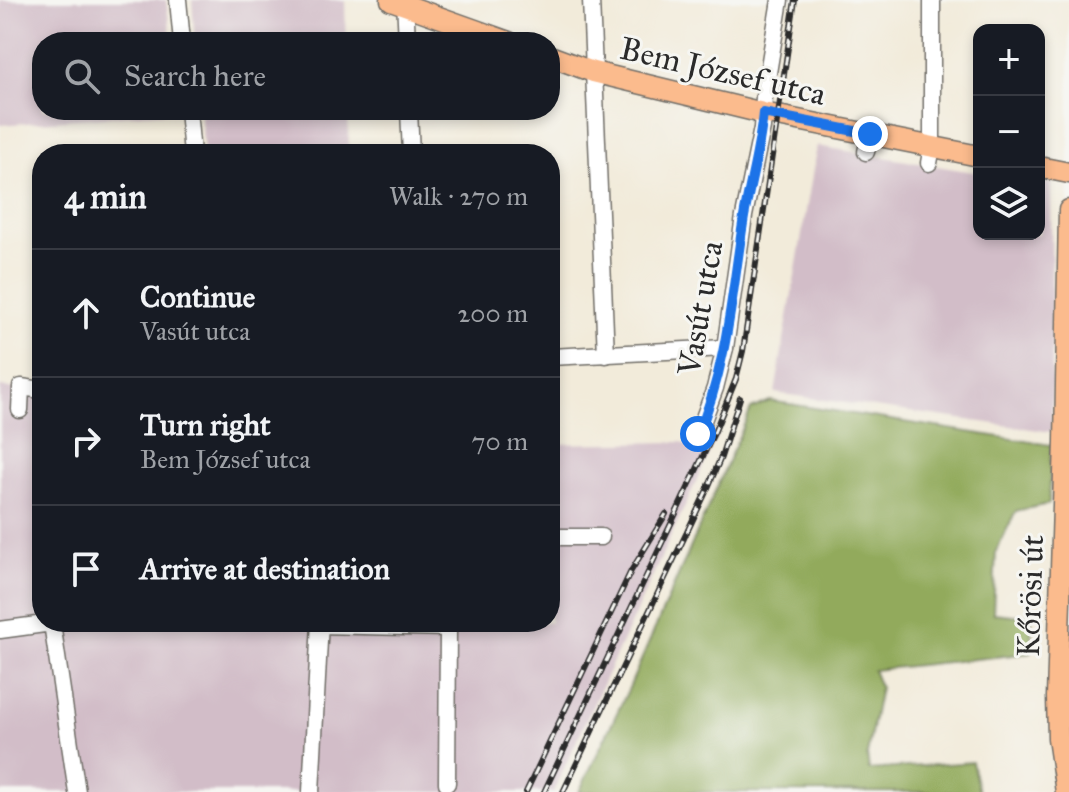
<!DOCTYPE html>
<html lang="en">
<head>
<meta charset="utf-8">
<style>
	body { margin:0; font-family:"IM FELL Great Primer",serif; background:#242831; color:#f1f3f6 }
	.controls { position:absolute; right:24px; top:24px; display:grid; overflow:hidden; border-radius:16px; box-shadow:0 4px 12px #0003 }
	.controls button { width:72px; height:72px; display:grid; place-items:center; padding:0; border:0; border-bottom:2px solid #363941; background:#171b24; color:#f1f3f6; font:40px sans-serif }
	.stop { position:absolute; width:24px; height:24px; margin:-18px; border:6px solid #1a73e8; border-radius:50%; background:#fff }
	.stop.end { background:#1a73e8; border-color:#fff; box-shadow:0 2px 8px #0008 }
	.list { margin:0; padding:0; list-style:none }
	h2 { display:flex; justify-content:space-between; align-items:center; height:104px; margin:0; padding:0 32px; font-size:34px }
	h2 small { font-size:26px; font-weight:400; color:#9ea1a6 }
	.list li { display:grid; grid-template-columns:52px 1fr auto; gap:24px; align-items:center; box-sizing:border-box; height:128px; padding:0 32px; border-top:2px solid #363941 }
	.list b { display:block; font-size:30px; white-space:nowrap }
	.list p { margin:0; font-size:26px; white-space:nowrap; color:#9ea1a6 }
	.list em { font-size:26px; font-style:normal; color:#9ea1a6 }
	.icon { flex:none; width:44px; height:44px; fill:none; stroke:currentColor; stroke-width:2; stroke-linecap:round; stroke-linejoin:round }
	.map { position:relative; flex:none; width:1069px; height:792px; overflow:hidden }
	.search { position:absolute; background:#171b24; box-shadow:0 4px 12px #0003; left:32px; top:32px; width:528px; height:88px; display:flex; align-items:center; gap:20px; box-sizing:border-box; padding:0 28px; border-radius:32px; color:#9ea1a6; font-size:30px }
	.panel { position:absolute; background:#171b24; box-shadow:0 4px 12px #0003; left:32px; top:144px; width:528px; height:488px; border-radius:32px }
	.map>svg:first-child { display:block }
</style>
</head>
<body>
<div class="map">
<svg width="1069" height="792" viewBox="0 0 1069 792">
	<rect width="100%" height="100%" fill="#f6f6f2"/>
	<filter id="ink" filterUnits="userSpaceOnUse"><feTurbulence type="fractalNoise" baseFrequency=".0125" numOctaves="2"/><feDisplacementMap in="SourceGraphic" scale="16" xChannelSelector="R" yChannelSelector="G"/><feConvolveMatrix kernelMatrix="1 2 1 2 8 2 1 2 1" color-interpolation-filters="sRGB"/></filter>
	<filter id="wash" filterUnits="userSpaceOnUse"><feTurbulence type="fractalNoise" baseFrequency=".006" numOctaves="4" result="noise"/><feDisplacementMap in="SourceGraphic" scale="32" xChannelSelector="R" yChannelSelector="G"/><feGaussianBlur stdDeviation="1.8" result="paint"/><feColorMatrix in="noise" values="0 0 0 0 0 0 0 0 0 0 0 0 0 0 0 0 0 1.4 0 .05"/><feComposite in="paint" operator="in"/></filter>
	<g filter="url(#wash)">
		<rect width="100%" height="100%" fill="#f2ebda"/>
		<g fill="#d2bdc8">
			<polygon points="0,0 166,0 172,42 42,42 42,110 181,111 0,125"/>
			<polygon points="192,0 345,0 346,42 195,42"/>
			<polygon points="200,110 348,110 349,154 204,154"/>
			<polygon points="817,146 979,173 979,234 1039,234 1039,182 1051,184 1052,432 775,393"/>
			<polygon points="0,387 42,392 42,622 550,622 550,444 681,442 699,449 710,430 718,434 553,792 0,792"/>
		</g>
		<polygon fill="#92aa5c" stroke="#5e6a44" stroke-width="2" points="770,401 1051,445 1049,504 1016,511 996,551 993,613 1032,617 1031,653 873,670 880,687 867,755 869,770 972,762 979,792 579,792 629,688 751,409"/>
	</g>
	<g filter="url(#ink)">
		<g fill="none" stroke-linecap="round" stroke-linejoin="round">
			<defs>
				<g id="minor">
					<polyline points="178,0 182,42"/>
					<polyline points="405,0 407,42"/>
					<polyline points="591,0 606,355"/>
					<polyline points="188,110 192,154"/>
					<polyline points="409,110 411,154"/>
					<polyline points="866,152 870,134"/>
					<polyline points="929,163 932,147 932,0"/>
					<polyline points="550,357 725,348"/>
					<polyline points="20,410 21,387 42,390"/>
					<polyline points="698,434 715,388 725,348 744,216 762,128 764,97 780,0"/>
					<polyline points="550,537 601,537"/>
					<polyline points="320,625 448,628 449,622"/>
					<polyline points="0,630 52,623 77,792"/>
					<polyline points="447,783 448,628"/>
					<polyline points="311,792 320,622"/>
				</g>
				<g id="major">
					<polyline points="391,0 509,42"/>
					<polyline points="550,56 593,72 763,113 979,156"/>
					<polyline points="1039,167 1069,173"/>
					<polyline points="1066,792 1058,738 1057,697 1065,442 1069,210"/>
				</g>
			</defs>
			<use href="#minor" stroke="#716e68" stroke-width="19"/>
			<use href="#major" stroke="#716e68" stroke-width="23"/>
			<use href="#minor" stroke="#fff" stroke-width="16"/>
			<use href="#major" stroke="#fbbb8d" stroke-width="20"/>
			<defs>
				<g id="rail">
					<polyline points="526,792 631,571 666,514"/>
					<polyline points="544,792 714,433 736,379 743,351 795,0"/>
					<polyline points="563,792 707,490 721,457 740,398"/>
				</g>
			</defs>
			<use href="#rail" stroke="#2b2b2b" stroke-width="6"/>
			<use href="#rail" stroke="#f6f6f2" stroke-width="3" stroke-dasharray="9" stroke-linecap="butt"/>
		</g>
	</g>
	<g fill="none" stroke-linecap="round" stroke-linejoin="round" filter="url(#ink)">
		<path stroke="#1a73e8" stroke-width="10" d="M 698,434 C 728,365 732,290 744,217 C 750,182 760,148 763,113 L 870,134"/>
	</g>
	<g text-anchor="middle" stroke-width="6" stroke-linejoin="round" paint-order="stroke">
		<g font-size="32" fill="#2b2b2b" stroke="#f6f6f2">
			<text transform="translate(723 71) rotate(13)" y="11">Bem József utca</text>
			<text transform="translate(700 308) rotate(-80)" y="11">Vasút utca</text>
			<text transform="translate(1030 596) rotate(-88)" y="11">Kőrösi út</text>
		</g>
	</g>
</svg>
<div class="controls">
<button>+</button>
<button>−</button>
<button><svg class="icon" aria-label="layers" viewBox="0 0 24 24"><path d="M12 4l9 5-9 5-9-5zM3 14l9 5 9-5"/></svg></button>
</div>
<div class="stop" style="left:698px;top:434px"></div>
<div class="stop end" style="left:870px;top:134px"></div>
<div class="search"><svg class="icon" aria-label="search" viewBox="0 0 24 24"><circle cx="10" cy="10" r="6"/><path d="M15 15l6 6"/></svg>Search here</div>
<section class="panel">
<h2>4 min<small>Walk · 270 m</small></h2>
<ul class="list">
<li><svg class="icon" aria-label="ahead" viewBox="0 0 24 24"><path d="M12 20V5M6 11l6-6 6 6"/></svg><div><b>Continue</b><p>Vasút utca</p></div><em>200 m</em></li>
<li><svg class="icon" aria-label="right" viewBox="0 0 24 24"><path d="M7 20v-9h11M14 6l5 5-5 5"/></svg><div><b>Turn right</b><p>Bem József utca</p></div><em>70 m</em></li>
<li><svg class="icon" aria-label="arrive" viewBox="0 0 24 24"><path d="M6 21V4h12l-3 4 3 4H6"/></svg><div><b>Arrive at destination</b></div></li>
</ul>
</section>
</div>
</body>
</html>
